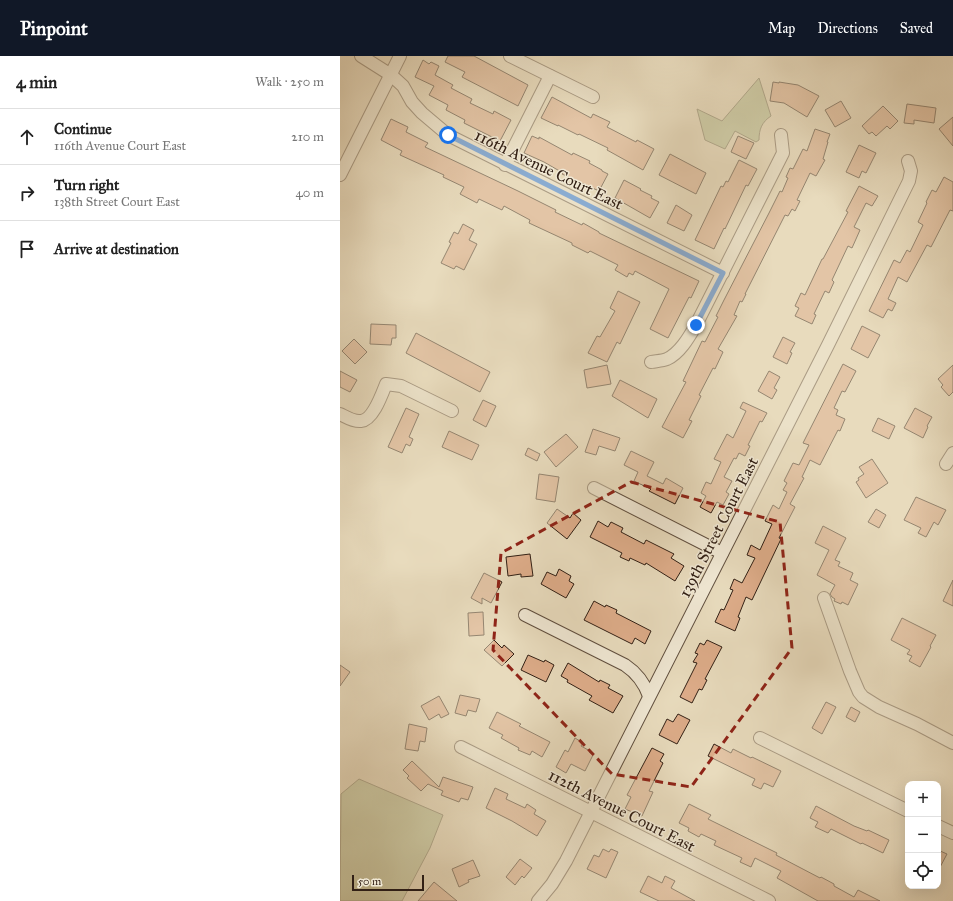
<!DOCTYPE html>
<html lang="en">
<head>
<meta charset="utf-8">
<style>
	body { margin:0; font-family:"IM FELL Great Primer",serif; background:#f6f6f6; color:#222 }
	.controls { position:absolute; right:12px; bottom:12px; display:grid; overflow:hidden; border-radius:8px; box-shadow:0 4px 16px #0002 }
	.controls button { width:36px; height:36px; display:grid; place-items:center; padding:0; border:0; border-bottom:1px solid #e0e0e0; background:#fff; color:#222; font:20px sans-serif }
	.scale { position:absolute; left:12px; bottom:10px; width:72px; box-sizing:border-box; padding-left:4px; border:2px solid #322015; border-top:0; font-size:11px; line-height:14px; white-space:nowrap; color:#322015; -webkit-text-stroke:3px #f0e8d4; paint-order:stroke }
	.stop { position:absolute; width:12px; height:12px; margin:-9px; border:3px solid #1a73e8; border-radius:50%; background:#fff }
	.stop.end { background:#1a73e8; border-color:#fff; box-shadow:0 1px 4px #0008 }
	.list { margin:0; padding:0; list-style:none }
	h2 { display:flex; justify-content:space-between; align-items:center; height:52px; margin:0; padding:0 16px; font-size:17px }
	h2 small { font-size:13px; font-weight:400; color:#767676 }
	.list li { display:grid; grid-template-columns:26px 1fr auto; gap:12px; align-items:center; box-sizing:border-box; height:56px; padding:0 16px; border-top:1px solid #e0e0e0 }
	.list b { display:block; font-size:15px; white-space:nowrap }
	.list p { margin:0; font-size:13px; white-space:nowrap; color:#767676 }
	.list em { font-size:13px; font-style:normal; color:#767676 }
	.icon { flex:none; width:22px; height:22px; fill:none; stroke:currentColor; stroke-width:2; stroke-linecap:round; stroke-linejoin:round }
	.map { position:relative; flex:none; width:613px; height:845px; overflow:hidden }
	header { display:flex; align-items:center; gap:24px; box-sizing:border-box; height:56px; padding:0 20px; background:#111827; color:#fff }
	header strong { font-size:19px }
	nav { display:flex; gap:22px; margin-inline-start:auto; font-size:14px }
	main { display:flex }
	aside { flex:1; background:#fff }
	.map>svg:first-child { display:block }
</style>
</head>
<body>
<header>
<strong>Pinpoint</strong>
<nav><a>Map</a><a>Directions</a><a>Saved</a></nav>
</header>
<main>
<aside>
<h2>4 min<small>Walk · 250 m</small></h2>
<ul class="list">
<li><svg class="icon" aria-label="ahead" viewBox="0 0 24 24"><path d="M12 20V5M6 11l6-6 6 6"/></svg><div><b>Continue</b><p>116th Avenue Court East</p></div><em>210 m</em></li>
<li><svg class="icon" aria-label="right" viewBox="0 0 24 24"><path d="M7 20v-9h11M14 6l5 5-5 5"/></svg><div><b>Turn right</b><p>138th Street Court East</p></div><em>40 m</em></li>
<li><svg class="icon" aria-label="arrive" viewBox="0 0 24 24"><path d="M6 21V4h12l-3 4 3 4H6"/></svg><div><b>Arrive at destination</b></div></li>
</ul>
</aside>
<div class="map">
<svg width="613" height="845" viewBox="0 0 613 845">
	<rect width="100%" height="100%" fill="#e8dbbd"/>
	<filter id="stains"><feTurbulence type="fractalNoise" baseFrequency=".005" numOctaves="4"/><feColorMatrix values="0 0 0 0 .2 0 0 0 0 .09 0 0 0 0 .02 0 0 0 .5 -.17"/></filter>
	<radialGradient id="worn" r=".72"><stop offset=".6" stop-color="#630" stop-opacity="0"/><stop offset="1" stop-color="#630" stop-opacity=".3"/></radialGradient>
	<g fill="#b5c092" stroke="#747054">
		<path d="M 419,22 L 431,60 C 422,66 419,73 419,84 L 416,86 L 395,75 L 385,93 L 365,84 L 357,53 L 382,65 Z"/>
		<polygon points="19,723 103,759 90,792 62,845 0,845 1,738"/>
	</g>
	<g fill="#ddac89" stroke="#322015">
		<polygon points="108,0 134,0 188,29 178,50 122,21 125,16 105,6"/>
		<polygon points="83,4 89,8 91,6 99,10 95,19 113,29 111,32 132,43 130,47 153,58 154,55 171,64 160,85 124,67 125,64 106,54 108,49 89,39 94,30 75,21"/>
		<polygon points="433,26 439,27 439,26 458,29 479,40 467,61 444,47 430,45"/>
		<polygon points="212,41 251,62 253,58 270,66 267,71 296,86 297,84 314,93 303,114 267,94 268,92 239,78 238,79 218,69 218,70 201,62"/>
		<polygon points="501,45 511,62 495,71 485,54"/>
		<polygon points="567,48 596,52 594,67 574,64 574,68 564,67"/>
		<polygon points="543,50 558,65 550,73 547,70 536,80 532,76 529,78 522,70"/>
		<polygon points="613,61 613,90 599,73"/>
		<polygon points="51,63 68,71 66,76 88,87 85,91 178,135 216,154 215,156 242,169 243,167 259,176 259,177 359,225 351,242 349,241 328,282 310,273 329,233 295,215 293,219 289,217 287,221 275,214 278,209 250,195 248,197 232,189 232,187 189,167 190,164 164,150 162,154 139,143 137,147 120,138 124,131 103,121 104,119 60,99 62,95 41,84"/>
		<polygon points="475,73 490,78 487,86 488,86 483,103 485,104 476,120 470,117 457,144 460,145 455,155 452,153 448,160 445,159 405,238 406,238 402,246 400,245 394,259 397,260 378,293 383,296 375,313 373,312 359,339 361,340 349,364 352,365 343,382 322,371 346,326 343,325 362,285 365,286 378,261 376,260 384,244 429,157 440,135 442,136 448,122 446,121 450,112 453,113 463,93 467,95"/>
		<polygon points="192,80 199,83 199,81 232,99 233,97 250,105 249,107 262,114 262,115 268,118 259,135 222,118 223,117 204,106 184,97"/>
		<polygon points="398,80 414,87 406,103 391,96"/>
		<polygon points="519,89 536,97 526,117 522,115 519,122 506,116"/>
		<polygon points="330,98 366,117 356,138 319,119"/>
		<polygon points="399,104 417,113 408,130 406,129 385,173 384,172 374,193 355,184 381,130 383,131 386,125 388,126"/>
		<polygon points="604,121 613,126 613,155 610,154 591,191 587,189 567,226 558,221 548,243 556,247 552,255 548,253 543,262 529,255 554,204 560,207 567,194 570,196 583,169 578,166 587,147 586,146 592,134 596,136"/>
		<polygon points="284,124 301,133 300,134 312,140 311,142 319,146 310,162 275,142"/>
		<polygon points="519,130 538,140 532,150 526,147 514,171 520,174 512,192 508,190 492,224 494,226 489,237 485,235 474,258 476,259 472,268 455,260 459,252 455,250 461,237 465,239 482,203 483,203 508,156 506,155"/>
		<polygon points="336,149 352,159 344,175 327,167"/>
		<polygon points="123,168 134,174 129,184 137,188 124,214 116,210 114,213 101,207 111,187 109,186 114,176 118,178"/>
		<polygon points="278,235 300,246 280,288 277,286 267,306 248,297 257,280 260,281 275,255 270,252"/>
		<polygon points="31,268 56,269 56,282 52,282 51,289 30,288"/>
		<polygon points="522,270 540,279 528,302 511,293"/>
		<polygon points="76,277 150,316 140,336 66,297"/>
		<polygon points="443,281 455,287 450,296 452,297 447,308 433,301"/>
		<polygon points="14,283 27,296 15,308 2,295"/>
		<polygon points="503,308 516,315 505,336 502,335 494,352 498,354 496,359 505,363 500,375 498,374 480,409 470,404 462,421 464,422 450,448 455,451 439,482 441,483 412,544 406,541 398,561 400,562 395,575 375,566 381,553 384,554 393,534 390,533 394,523 402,527 415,502 407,499 411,489 420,494 432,468 425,465 433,449 439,453 447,436 443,434 447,427 444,425 453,407 459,409 469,389 463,387"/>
		<polygon points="267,309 271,328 247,332 244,314"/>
		<polygon points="613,309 613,336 609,340 601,331 603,329 598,323"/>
		<polygon points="0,315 17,324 10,336 0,331"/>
		<polygon points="429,315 440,321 434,332 437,334 432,343 418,335"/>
		<polygon points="280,324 317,343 308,362 272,340"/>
		<polygon points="143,344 156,350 146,371 133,364"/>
		<polygon points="403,346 427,357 422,366 420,365 408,389 410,390 405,400 399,397 396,403 394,402 384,421 392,425 386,436 389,438 383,449 377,446 371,457 360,451 366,440 361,437 366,426 371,428 381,406 374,403 387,378 393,382 406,355 400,352"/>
		<polygon points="66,352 79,358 69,381 73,383 70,390 66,388 62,397 48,391"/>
		<polygon points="575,352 592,361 587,370 588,371 583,382 564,372"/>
		<polygon points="538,362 555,370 549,383 532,375"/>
		<polygon points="253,373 280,382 275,395 259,390 256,399 245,396"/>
		<polygon points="109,375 139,389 132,404 102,391"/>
		<polygon points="226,378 238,391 216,411 204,396"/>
		<polygon points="188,392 200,398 197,405 185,399"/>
		<polygon points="291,395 314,406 307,420 323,428 326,422 343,432 335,448 309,435 311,433 294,425 298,416 284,409"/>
		<polygon points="532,403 548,427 526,442 516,426 519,424 518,422 524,418 519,411"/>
		<polygon points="199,418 219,421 215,446 196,443"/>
		<polygon points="576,441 606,454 598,469 594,466 586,481 578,477 581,472 564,464"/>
		<polygon points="217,453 230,462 233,457 241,464 227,483 207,467"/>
		<polygon points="536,453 546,459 539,472 528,466"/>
		<polygon points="258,465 268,471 271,466 283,472 281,476 304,488 306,484 334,498 331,502 344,510 335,525 306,507 305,509 290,502 289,505 280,501 282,497 250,481"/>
		<polygon points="483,470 506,482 495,504 500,506 498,510 513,517 510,524 518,528 508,549 502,546 501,548 494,545 495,543 492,541 490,538 495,529 477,519 489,494 475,487"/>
		<polygon points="190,498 193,520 181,521 181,518 168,520 166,501"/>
		<polygon points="219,513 231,520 229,525 234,528 226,542 201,528 207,516 216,520"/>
		<polygon points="144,517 162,526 151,547 142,542 142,548 131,542"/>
		<polygon points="613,524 613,550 603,545"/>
		<polygon points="254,545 265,551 266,549 277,554 276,557 311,575 305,588 295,582 292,588 244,564"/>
		<polygon points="143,556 144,579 129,580 128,557"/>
		<polygon points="562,562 596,579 590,590 591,591 580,611 569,605 572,600 567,598 570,594 551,584"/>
		<polygon points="154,584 162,592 164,589 174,598 162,610 144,594"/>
		<polygon points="367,584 382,591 365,623 367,624 362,634 359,633 352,647 340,641 357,607 353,606 358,598 355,597 360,587 364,589"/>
		<polygon points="188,599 204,606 205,604 214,609 206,626 181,614"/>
		<polygon points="228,607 259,626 260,624 270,629 268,632 283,640 273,657 249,644 252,640 227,626 228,624 221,620"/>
		<polygon points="0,609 10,616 0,630"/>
		<polygon points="120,639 140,643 136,656 128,654 126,660 115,657"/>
		<polygon points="99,640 109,658 101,662 99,658 89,664 81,650"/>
		<polygon points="486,646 496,651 482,678 472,672"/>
		<polygon points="511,651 520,656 515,666 506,661"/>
		<polygon points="157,656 181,668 179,670 210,686 202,701 192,695 190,699 178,694 179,692 161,682 163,679 149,672"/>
		<polygon points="338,658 350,664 337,688 319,679 327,663 333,666"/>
		<polygon points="69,668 87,672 85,686 80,685 78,695 65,693"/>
		<polygon points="235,682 243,687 241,690 250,695 249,696 253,699 245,715 231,708 226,717 216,711 225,694 228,696"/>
		<polygon points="374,688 391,697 393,693 411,702 412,701 441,715 433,731 424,727 421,733 412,729 415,723 368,700"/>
		<polygon points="312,692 324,698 320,705 323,707 309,735 313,736 302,760 285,753 291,741 287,739"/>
		<polygon points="72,705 99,731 103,721 133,731 128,744 121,742 119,746 101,739 103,735 88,728 81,735 67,722 69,720 63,714"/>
		<polygon points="155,732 168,738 166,743 185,752 187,748 196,754 194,758 206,765 197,780 172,765 146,752"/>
		<polygon points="349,748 371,759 368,763 437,797 436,799 480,822 481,821 494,828 494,830 514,841 518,834 540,845 478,845 437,822 441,815 415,802 411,811 400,806 402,802 374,789 376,785 361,778 359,781 348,775 349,772 339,767"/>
		<polygon points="476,750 514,770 527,775 528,774 549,784 543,797 522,787 521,788 491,773 488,777 475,771 478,766 470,762"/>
		<polygon points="263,793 269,796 271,793 278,796 266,822 247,813 254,799 259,801"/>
		<polygon points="598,794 607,798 598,815"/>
		<polygon points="180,803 192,812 184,822 182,820 175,829 166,821"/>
		<polygon points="133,804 140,820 128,824 129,826 119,831 112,813"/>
		<polygon points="308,820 322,827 325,820 335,825 331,832 355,845 319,845 300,836"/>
		<polygon points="94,826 117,845 78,845"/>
	</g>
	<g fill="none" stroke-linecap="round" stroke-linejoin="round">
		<defs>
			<g id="minor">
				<polyline points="21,0 51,19 63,30 72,46 82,57 108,79 383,217"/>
				<polyline points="170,0 253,41"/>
				<polyline points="165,109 210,20"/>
				<polyline points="0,119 60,0"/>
				<path d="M 311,306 C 316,305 322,305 327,303 C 340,297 349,281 356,269 L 443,97 L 441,79"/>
				<path d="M 0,358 C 6,361 14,366 21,365 C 33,364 42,338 46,328 L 61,330 L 112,355"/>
				<polyline points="606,408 613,397"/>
				<polyline points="254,432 382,497"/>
				<polyline points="484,542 510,615 519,636 523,641 539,651 577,668 613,687"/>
				<path d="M 185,559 L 285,609 C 297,617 304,626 309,640"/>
				<polyline points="420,682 568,755"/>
				<polyline points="121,691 429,845"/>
				<polyline points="598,770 613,777"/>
				<polyline points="198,845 212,828 226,805 488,289 569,125 571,115 568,105"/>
			</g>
		</defs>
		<use href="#minor" stroke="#604f3f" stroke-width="14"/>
		<use href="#minor" stroke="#f0e8d4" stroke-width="12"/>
	</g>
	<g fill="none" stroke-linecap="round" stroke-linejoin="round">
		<polyline stroke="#1a73e8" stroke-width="5" points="108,79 383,217 356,269"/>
	</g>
	<path d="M0 0H613V845H0ZM 291,426 L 440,466 L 452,592 L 351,731 L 272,718 L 153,594 L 161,497 Z" fill="#e8dbbd" fill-opacity=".55" fill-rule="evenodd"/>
	<path fill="none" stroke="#8f2418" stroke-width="3" stroke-dasharray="8 5" stroke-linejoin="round" d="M 291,426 L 440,466 L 452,592 L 351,731 L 272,718 L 153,594 L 161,497 Z"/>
	<g text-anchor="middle" stroke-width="3" stroke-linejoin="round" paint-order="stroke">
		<g font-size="16" fill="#322015" stroke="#f0e8d4">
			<text transform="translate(209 113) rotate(26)" y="6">116th Avenue Court East</text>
			<text transform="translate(378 471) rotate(-63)" y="6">139th Street Court East</text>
			<text transform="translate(282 754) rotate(27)" y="6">112th Avenue Court East</text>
		</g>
	</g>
	<rect width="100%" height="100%" filter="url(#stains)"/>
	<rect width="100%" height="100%" fill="url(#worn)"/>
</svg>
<div class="controls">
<button>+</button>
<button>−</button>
<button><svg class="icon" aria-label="locate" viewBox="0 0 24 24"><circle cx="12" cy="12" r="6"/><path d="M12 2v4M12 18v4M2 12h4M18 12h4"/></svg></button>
</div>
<div class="scale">50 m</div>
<div class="stop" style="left:108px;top:79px"></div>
<div class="stop end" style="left:356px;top:269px"></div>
</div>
</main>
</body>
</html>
